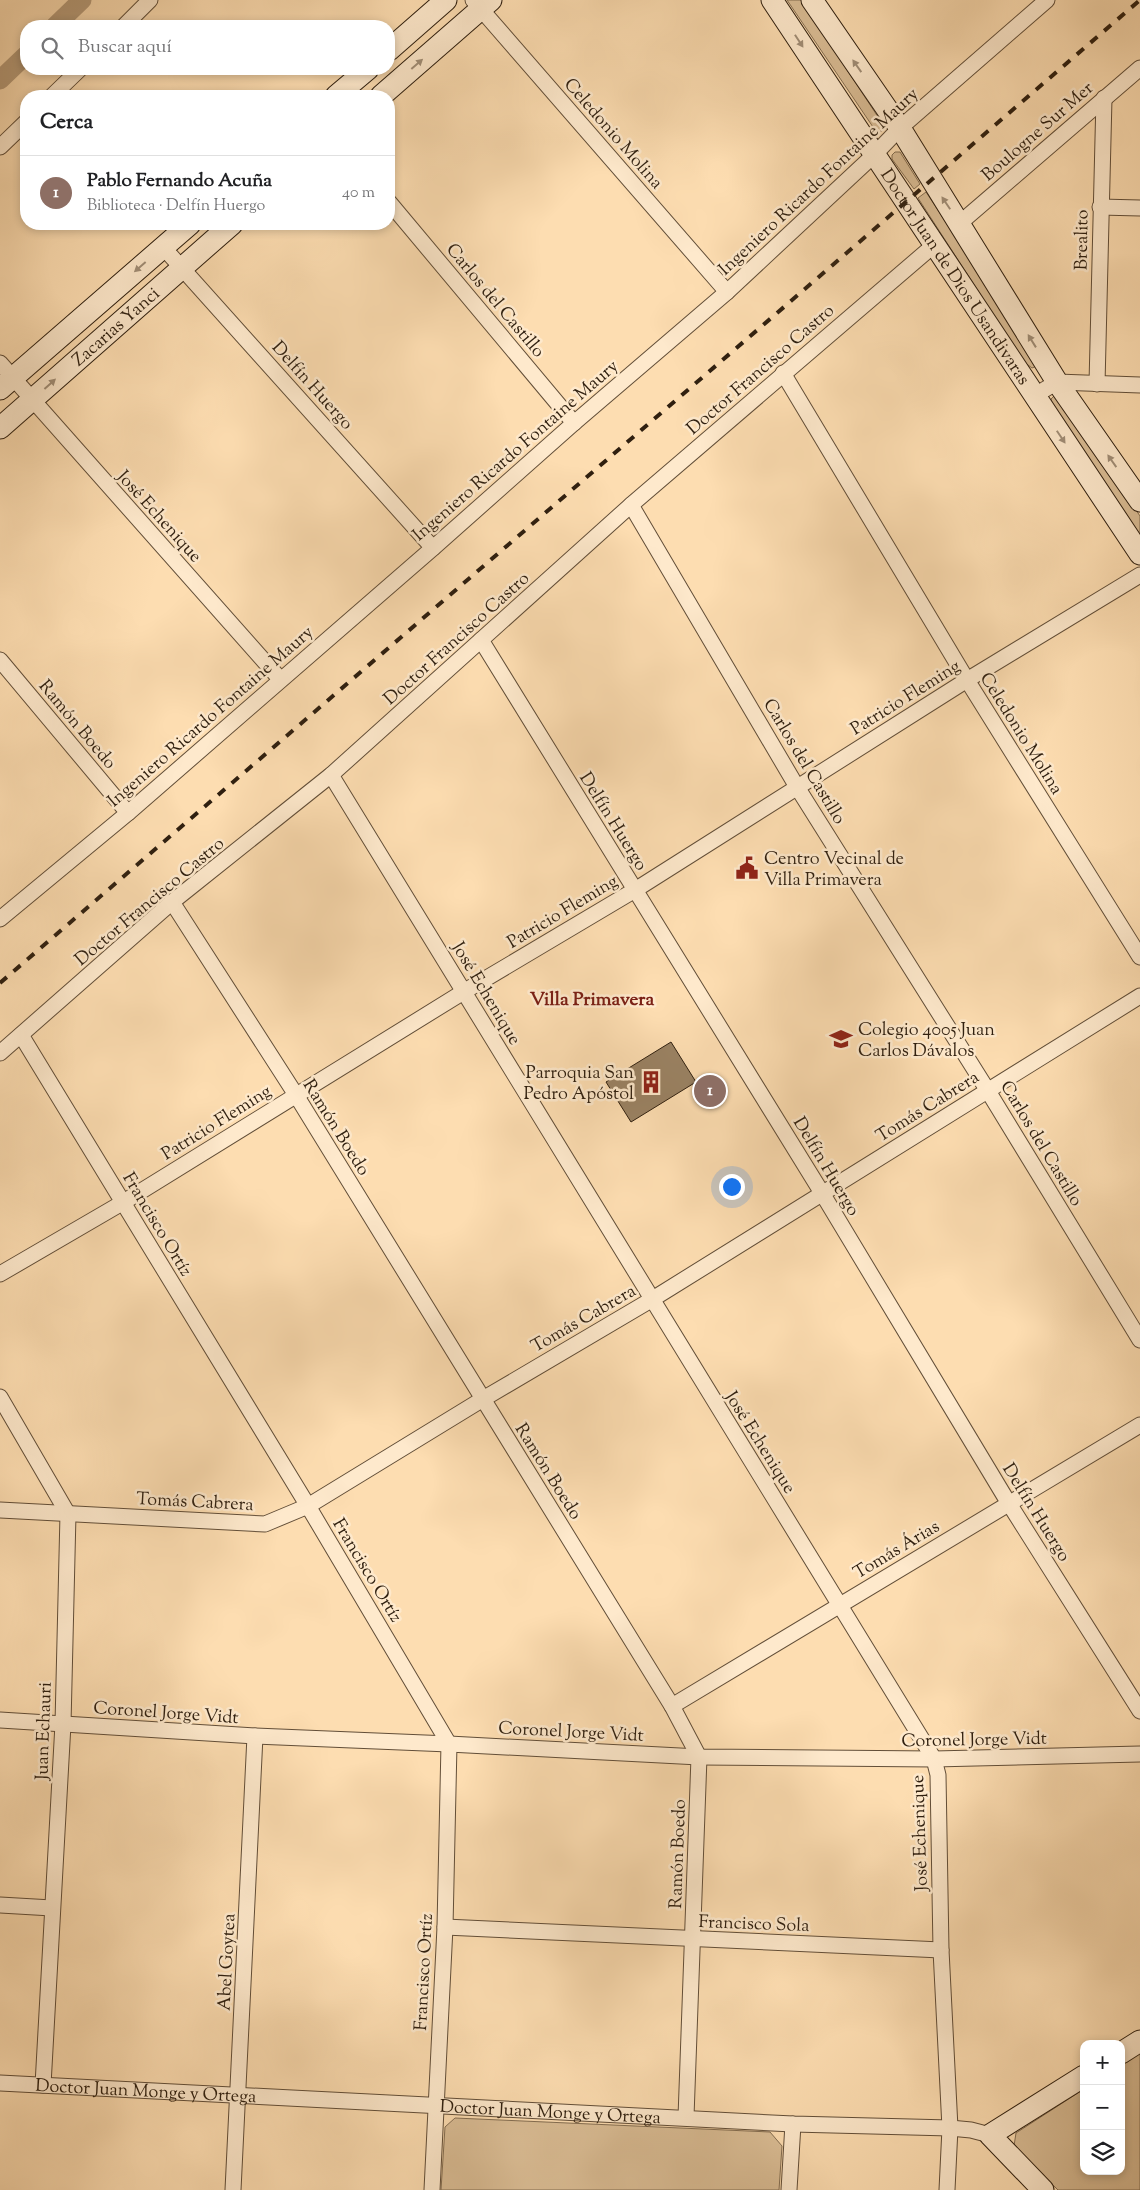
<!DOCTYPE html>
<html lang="es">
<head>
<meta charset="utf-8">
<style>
	body { margin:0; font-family:"Sorts Mill Goudy",serif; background:#f6f6f6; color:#202124 }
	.controls { position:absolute; right:15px; bottom:15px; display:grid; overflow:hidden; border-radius:10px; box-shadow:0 2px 8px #0003 }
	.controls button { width:45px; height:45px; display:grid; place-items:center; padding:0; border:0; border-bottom:1px solid #e0e0e0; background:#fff; color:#202124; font:25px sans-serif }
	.you { position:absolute; left:731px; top:1186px; width:18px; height:18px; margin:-12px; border:4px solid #fff; border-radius:50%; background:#1a73e8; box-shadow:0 0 0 8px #1a73e833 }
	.badge { display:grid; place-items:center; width:32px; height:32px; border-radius:50%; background:#8f2418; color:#fff; font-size:16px; font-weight:700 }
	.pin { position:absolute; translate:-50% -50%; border:2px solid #fff; box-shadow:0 1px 5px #0006 }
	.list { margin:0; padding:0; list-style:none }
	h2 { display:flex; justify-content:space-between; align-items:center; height:65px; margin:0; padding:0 20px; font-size:21px }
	h2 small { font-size:16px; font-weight:400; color:#757577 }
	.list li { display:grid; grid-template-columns:32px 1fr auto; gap:15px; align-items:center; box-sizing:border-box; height:75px; padding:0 20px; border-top:1px solid #e0e0e0 }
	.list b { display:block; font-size:19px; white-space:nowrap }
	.list p { margin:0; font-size:16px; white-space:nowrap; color:#757577 }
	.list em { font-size:16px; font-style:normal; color:#757577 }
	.icon { flex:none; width:28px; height:28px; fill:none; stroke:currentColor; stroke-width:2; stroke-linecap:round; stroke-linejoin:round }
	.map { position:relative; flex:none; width:1140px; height:2190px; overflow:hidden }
	.search { position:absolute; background:#fff; box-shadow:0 2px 8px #0003; left:20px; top:20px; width:375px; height:55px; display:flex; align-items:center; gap:12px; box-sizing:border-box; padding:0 18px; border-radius:20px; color:#757577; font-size:19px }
	.panel { position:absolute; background:#fff; box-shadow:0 2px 8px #0003; left:20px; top:90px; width:375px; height:140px; border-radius:20px }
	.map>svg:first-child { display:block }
</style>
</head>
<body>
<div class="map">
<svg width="1140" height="2190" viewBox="0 0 1140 2190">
	<rect width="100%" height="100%" fill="#fdddb1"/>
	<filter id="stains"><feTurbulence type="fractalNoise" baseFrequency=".004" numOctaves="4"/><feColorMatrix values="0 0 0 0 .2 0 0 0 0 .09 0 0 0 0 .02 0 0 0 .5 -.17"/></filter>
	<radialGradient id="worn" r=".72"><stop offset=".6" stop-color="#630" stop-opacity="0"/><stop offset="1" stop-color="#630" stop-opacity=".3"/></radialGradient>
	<g fill="#dabd95" stroke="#846e52">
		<polygon points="787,0 801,0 884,126 882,131 875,131 873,127"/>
		<polygon points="895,152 900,152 920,184 914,189 892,159 892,155"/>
		<polygon points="926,192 1033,354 1037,366 1032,368 1024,362 918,198"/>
		<polygon points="1054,396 1060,397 1140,516 1140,535 1053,406 1051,399"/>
		<polygon points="1140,2053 1140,2190 1058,2190 1014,2146 1016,2133 1084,2089 1084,2171 1121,2171 1121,2065"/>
		<polygon points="455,2118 770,2132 782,2146 779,2190 441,2190 445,2127"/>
	</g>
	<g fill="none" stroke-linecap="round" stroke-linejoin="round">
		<g stroke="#b79c7a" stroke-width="19">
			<polyline points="55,26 82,0"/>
			<polyline points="0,80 26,55"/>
		</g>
	</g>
	<polygon fill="#9a8263" stroke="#2f1f0f" points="671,1042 696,1082 631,1122 606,1082"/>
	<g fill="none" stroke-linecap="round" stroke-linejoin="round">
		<defs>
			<g id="street">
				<polyline points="473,0 727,292"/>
				<polyline points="124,26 150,0"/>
				<polyline points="52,96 80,69"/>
				<polyline points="0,147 26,122"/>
				<polyline points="389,202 574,423"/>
				<polyline points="1100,207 1140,208"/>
				<polyline points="960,223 1140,68"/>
				<polyline points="163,247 433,548"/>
				<polyline points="0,363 280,679"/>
				<polyline points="783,373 967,680 1140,957"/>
				<polyline points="1097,384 1104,98"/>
				<polyline points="1034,396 1057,382 1140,385"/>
				<polyline points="631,505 797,787 988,1091 1140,1340"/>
				<polyline points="481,640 822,1193 1008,1502 1140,1711"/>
				<polyline points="0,660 128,813"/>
				<polyline points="331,775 934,1759 938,1775 941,1950 950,2128 947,2190"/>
				<polyline points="172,902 296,1095 672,1706 699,1757 686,2117"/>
				<polyline points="0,919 128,813 433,548 574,423 727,292 874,155 900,128 1047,0"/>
				<polyline points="21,1035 308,1506 449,1744 445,1927 432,2190"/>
				<polyline points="0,1053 172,902 331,775 631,505 933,246"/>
				<polyline points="0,1274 122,1203 465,991 635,890 967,680 1140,575"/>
				<polyline points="0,1397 68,1514 63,1724 43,2085"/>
				<polyline points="0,1510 265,1524 308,1506 483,1399 651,1300 1140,996"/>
				<polyline points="672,1706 1140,1425"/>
				<polyline points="0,1720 255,1736 449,1744 699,1757 934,1759 1140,1754"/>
				<polyline points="0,1905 52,1908"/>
				<polyline points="445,1927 941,1950"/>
				<path id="s1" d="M 0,2083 L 793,2124 L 950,2128 L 971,2130 L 990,2135"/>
				<polyline points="233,2190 255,1736"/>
				<polyline points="789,2190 793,2124"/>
			</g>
			<g id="secondary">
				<path id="s2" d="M 772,0 L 1140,554"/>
				<polyline points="812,0 900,128 1057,382 1140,501"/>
				<polyline points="389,50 446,0"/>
				<polyline points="336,96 368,69"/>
				<polyline points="381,96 491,0"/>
				<polyline points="0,389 190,224"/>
				<path id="s3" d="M 0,428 L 232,224"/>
				<polyline points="1121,2053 1140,2041"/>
				<polyline points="1043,2190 990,2135 1084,2076"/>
			</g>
		</defs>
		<use href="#street" stroke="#624e38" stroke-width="17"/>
		<use href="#secondary" stroke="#2f1f0f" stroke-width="23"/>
		<use href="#street" stroke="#fee9cc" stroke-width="15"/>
		<use href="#secondary" stroke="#fee9cc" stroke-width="21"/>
		<polyline stroke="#2f1f0f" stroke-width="4" stroke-dasharray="9 9" stroke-linecap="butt" points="0,983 1140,0"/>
	</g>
	<defs><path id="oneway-solid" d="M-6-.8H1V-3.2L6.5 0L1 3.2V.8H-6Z" transform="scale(1.25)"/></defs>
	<g fill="#a18e77">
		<use href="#oneway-solid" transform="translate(799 41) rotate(57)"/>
		<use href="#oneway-solid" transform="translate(417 64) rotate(-41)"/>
		<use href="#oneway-solid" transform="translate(857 66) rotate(-125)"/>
		<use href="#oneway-solid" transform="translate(946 203) rotate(-124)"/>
		<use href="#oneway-solid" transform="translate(140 267) rotate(139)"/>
		<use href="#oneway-solid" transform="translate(1032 341) rotate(-122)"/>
		<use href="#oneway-solid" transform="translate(50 384) rotate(-42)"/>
		<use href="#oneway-solid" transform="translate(1061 437) rotate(56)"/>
		<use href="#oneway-solid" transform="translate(1112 461) rotate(-125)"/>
	</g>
	<defs>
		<symbol id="civic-bare" viewBox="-9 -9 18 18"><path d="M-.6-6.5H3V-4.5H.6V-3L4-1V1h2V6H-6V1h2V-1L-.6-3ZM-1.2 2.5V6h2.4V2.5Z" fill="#8f2418" stroke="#fee9cc" stroke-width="2.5" paint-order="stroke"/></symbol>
		<symbol id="school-bare" viewBox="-9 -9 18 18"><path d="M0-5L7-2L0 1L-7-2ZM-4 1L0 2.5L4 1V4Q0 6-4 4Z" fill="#8f2418" stroke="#fee9cc" stroke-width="2.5" paint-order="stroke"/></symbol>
		<symbol id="building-bare" viewBox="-9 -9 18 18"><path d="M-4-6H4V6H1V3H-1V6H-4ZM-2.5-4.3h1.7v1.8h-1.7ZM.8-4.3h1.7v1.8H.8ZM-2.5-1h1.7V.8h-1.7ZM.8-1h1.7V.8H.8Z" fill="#8f2418" stroke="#fee9cc" stroke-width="2.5" paint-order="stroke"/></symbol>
	</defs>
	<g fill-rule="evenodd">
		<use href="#civic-bare" x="731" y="852" width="32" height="32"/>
		<use href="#school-bare" x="825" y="1023" width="32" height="32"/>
		<use href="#building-bare" x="635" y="1066" width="32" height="32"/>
	</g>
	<g text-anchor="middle" stroke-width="5" stroke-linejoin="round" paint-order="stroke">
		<g font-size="18" fill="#2f1f0f" stroke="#fee9cc">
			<text transform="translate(1037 131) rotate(-41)" y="6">Boulogne Sur Mer</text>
			<text transform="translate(614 133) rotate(49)" y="6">Celedonio Molina</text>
			<text transform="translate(818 181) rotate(-43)" y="6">Ingeniero Ricardo Fontaine Maury</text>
			<text transform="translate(1081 240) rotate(-89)" y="6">Brealito</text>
			<text dy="6" stroke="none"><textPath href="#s2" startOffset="332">Doctor Juan de Dios Usandivaras</textPath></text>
			<text transform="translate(496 300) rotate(50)" y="6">Carlos del Castillo</text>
			<text dy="6" stroke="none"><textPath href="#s3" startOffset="154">Zacarias Yanci</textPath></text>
			<text transform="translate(760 369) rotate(-41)" y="6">Doctor Francisco Castro</text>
			<text transform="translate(313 385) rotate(48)" y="6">Delfín Huergo</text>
			<text transform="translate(515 450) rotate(-41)" y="6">Ingeniero Ricardo Fontaine Maury</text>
			<text transform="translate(160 516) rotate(48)" y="6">José Echenique</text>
			<text transform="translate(456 638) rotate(-42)" y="6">Doctor Francisco Castro</text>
			<text transform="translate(905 697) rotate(-32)" y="6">Patricio Fleming</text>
			<text transform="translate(210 716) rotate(-41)" y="6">Ingeniero Ricardo Fontaine Maury</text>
			<text transform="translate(78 724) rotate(50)" y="6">Ramón Boedo</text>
			<text transform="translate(1022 733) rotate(58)" y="6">Celedonio Molina</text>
			<text transform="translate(805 761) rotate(59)" y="6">Carlos del Castillo</text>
			<text transform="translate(614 821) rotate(58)" y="6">Delfín Huergo</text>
			<text transform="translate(149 901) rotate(-40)" y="6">Doctor Francisco Castro</text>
			<text transform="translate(562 911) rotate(-31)" y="6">Patricio Fleming</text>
			<text transform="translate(487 993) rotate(59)" y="6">José Echenique</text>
			<text transform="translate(927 1106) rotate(-32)" y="6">Tomás Cabrera</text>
			<text transform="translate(216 1122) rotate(-32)" y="6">Patricio Fleming</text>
			<text transform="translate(337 1127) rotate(58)" y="6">Ramón Boedo</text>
			<text transform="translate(1042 1143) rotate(59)" y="6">Carlos del Castillo</text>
			<text transform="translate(827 1166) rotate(59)" y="6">Delfín Huergo</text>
			<text transform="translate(158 1224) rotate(59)" y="6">Francisco Ortíz</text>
			<text transform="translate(583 1318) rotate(-30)" y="6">Tomás Cabrera</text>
			<text transform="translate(761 1442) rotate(58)" y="6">José Echenique</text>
			<text transform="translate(549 1471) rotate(58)" y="6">Ramón Boedo</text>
			<text transform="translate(195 1501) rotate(3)" y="6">Tomás Cabrera</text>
			<text transform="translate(1037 1512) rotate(58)" y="6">Delfín Huergo</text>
			<text transform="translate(896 1549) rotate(-31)" y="6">Tomás Árias</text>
			<text transform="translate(368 1570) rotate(59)" y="6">Francisco Ortíz</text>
			<text transform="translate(166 1712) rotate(4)" y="6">Coronel Jorge Vidt</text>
			<text transform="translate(43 1731) rotate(-88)" y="6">Juan Echauri</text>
			<text transform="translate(571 1731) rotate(3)" y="6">Coronel Jorge Vidt</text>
			<text transform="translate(974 1739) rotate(-1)" y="6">Coronel Jorge Vidt</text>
			<text transform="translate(919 1833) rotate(-92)" y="6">José Echenique</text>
			<text transform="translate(677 1854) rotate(-88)" y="6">Ramón Boedo</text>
			<text transform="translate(754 1923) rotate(2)" y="6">Francisco Sola</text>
			<text transform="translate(226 1962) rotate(-87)" y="6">Abel Goytea</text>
			<text transform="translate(423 1972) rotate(-87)" y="6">Francisco Ortíz</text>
			<text dy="6" stroke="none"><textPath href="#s1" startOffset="146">Doctor Juan Monge y Ortega</textPath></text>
			<text dy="6" stroke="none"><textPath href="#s1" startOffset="551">Doctor Juan Monge y Ortega</textPath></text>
		</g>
		<g font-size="18" fill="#2f1f0f" stroke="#fee9cc" text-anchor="start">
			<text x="764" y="864">Centro Vecinal de<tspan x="764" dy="21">Villa Primavera</tspan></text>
			<text x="858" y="1035">Colegio 4005 Juan<tspan x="858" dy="21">Carlos Dávalos</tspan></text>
			<text x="634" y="1078" text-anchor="end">Parroquia San<tspan x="634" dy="21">Pedro Apóstol</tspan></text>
		</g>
		<g font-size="19" font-weight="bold" fill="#7a1f14" stroke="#fee9cc">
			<text x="592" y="1005">Villa Primavera</text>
		</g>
	</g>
	<rect width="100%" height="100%" filter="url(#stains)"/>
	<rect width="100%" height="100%" fill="url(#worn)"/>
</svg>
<div class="controls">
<button>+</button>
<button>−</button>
<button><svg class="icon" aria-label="layers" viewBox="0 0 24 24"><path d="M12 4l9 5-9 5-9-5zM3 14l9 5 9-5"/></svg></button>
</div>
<div class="you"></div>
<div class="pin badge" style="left:710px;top:1091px;background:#8d6e63">1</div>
<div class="search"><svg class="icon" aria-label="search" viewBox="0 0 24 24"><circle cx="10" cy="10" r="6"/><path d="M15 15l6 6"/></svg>Buscar aquí</div>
<section class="panel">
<h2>Cerca<small></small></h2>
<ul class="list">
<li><span class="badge" style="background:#8d6e63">1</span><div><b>Pablo Fernando Acuña</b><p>Biblioteca · Delfín Huergo</p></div><em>40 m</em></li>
</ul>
</section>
</div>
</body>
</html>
